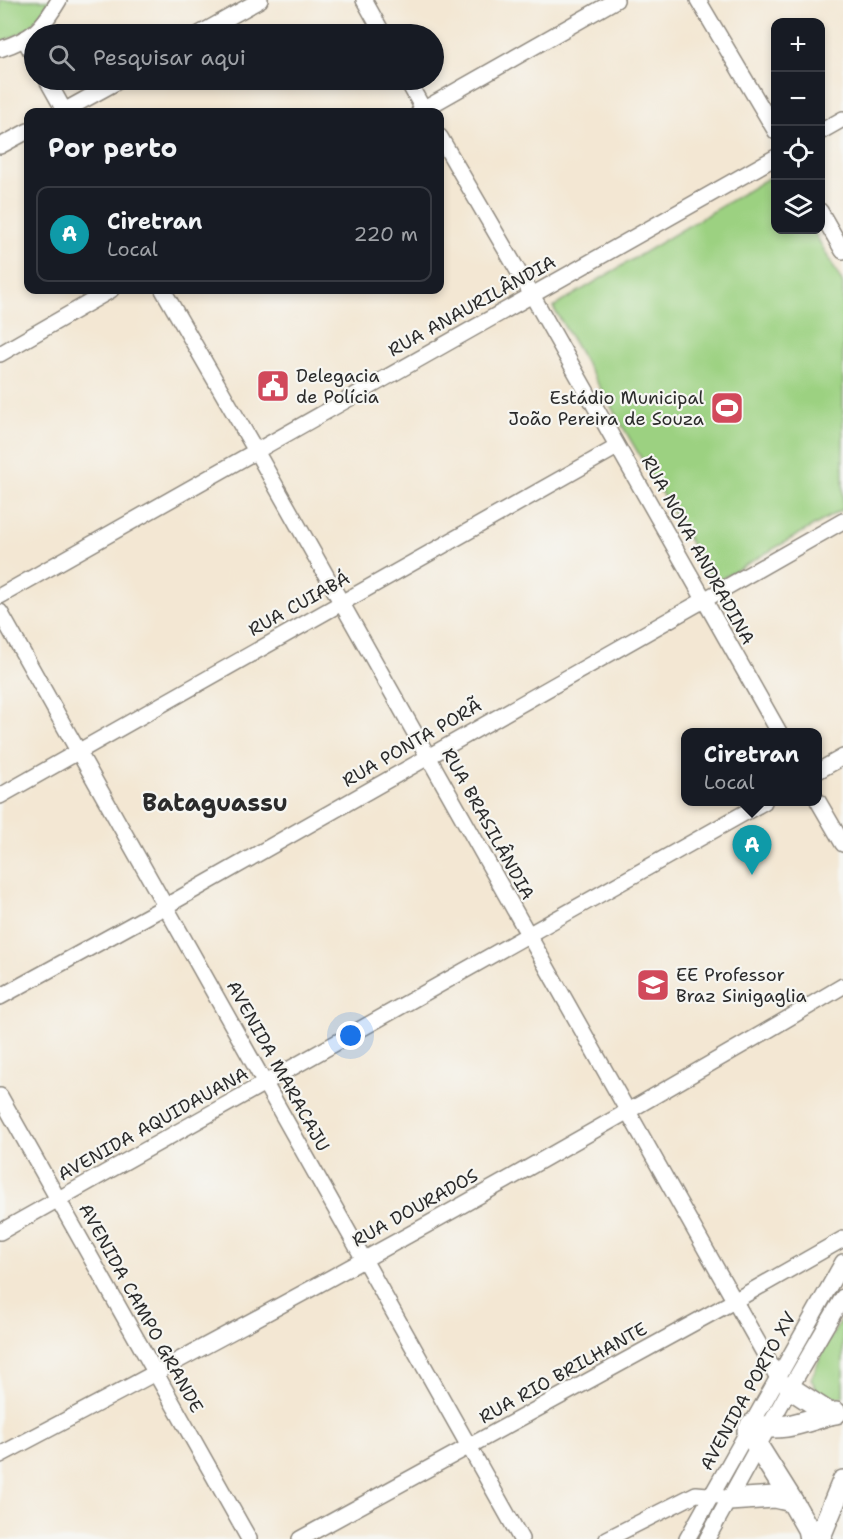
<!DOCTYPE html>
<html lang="pt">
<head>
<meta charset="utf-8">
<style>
	body { margin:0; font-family:"Shantell Sans",sans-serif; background:#20242c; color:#f1f3f6 }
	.controls { position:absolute; right:18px; top:18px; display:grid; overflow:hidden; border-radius:12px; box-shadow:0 3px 9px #0003 }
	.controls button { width:54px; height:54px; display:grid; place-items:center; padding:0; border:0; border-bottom:2px solid #363941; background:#171b24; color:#f1f3f6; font:30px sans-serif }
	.you { position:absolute; left:351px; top:1036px; width:21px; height:21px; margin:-15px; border:4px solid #fff; border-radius:50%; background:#1a73e8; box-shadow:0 0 0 9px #1a73e833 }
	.badge { display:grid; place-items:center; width:39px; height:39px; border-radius:50%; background:#2563eb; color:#fff; font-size:20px; font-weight:700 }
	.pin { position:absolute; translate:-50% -50px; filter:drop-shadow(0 2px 3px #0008) }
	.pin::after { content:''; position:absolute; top:32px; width:21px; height:18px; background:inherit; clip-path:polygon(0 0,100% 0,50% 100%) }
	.popup { position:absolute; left:681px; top:728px; width:141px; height:78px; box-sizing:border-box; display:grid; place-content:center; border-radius:12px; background:#171b24; filter:drop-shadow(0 2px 4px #0005); font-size:20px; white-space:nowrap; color:#9ea1a6 }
	.popup b { font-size:22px; color:#f1f3f6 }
	.popup::after { content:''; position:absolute; left:50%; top:100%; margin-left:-12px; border:12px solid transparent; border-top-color:#171b24 }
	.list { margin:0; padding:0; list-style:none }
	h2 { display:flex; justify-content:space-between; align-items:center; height:78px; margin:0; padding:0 24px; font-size:26px }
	h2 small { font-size:20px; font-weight:400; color:#9ea1a6 }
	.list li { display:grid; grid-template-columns:39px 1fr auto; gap:18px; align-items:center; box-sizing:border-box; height:96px; margin:0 12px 12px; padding:0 12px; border:2px solid #363941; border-radius:12px }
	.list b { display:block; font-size:22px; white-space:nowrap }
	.list p { margin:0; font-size:20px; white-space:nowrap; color:#9ea1a6 }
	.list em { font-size:20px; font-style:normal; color:#9ea1a6 }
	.icon { flex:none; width:33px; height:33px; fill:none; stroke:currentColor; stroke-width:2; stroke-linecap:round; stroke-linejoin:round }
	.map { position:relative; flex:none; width:843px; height:1539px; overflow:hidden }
	.search { position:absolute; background:#171b24; box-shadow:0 3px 9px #0003; left:24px; top:24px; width:420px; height:66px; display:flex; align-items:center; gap:15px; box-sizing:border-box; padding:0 21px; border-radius:33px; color:#9ea1a6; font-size:22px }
	.panel { position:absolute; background:#171b24; box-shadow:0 3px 9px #0003; left:24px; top:108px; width:420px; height:186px; border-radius:12px }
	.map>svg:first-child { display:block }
</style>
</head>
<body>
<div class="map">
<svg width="843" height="1539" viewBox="0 0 843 1539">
	<rect width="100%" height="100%" fill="#f6f6f2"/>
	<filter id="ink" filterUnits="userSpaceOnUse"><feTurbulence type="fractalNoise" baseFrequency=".0167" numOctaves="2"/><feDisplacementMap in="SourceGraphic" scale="12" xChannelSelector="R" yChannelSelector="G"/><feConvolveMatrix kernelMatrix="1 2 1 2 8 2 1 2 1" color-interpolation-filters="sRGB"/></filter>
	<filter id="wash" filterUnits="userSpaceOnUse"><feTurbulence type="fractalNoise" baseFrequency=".008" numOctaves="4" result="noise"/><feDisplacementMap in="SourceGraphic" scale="24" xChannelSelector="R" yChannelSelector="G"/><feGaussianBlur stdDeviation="1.35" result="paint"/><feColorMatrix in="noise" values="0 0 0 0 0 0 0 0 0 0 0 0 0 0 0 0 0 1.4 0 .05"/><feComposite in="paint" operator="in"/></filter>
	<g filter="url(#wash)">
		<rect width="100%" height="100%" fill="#f3e7d3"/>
		<g fill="#9cd181" stroke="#647e56" stroke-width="1.5">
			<path d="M 0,0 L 51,0 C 34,25 29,32 0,42 Z"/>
			<polygon points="775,174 776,230 813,230 843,284 843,509 714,583 553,307"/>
			<polygon points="843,1316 843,1397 829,1398 819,1394 811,1379 823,1351"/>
		</g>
	</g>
	<g filter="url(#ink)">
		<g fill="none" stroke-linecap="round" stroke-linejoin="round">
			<defs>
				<g id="minor">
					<polyline points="364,0 383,34"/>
					<polyline points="698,0 776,132"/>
					<polyline points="199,34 260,0"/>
					<polyline points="25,40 34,57"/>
					<path d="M 0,49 C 33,38 41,30 59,0"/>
					<polyline points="47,80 65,112"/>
					<polyline points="407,80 425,112"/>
					<polyline points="62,112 120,80"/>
					<polyline points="419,112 616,0"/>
					<polyline points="820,132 843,119"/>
					<polyline points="440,137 532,295 779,732"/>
					<polyline points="0,146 28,131"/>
					<polyline points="820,211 843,251"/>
					<polyline points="163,290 256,451 778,1378 790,1388"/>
					<polyline points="0,354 111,290"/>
					<polyline points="0,596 776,157"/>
					<polyline points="0,612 521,1539"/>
					<polyline points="818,771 843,757"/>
					<polyline points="0,796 617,447"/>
					<polyline points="818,801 843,844"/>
					<polyline points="0,997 166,906 843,521"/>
					<polyline points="0,1096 249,1539"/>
					<polyline points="0,1232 764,802"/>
					<path d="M 0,1455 C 285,1306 566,1150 843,986"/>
					<polyline points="300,1539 734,1301 843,1239"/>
					<polyline points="607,1539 696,1494 719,1496"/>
					<polyline points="687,1539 843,1262"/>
					<polyline points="707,1539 790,1388 843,1297"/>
				</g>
				<g id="highway">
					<polyline points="790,1388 830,1414 836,1413"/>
					<path d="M 751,1425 C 784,1431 800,1423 830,1414"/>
					<polyline points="748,1431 792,1501"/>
					<polyline points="729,1500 775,1497 792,1501 808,1529 810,1539"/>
					<polyline points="819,1539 843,1481"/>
				</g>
			</defs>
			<use href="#minor" stroke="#8f897f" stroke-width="18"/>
			<use href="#highway" stroke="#8f897f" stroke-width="24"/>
			<use href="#minor" stroke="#fff" stroke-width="15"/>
			<use href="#highway" stroke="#fff" stroke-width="21"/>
		</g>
	</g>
	<defs>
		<symbol id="civic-square" viewBox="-11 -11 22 22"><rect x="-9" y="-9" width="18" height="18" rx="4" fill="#d1495b" stroke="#f6f6f2"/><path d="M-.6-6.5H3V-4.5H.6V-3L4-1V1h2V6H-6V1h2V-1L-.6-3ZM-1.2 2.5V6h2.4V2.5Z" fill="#fff"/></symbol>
		<symbol id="stadium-square" viewBox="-11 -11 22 22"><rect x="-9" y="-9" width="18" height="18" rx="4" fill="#d1495b" stroke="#f6f6f2"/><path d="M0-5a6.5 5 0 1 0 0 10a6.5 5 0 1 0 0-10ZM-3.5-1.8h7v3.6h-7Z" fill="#fff"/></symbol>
		<symbol id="school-square" viewBox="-11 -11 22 22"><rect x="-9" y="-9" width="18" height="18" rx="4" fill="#d1495b" stroke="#f6f6f2"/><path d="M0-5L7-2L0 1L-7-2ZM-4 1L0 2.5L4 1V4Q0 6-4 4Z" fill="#fff"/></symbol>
	</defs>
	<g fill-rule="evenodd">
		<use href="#civic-square" x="254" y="367" width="38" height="38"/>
		<use href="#stadium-square" x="708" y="389" width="38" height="38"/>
		<use href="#school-square" x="634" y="966" width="38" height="38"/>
	</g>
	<g text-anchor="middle" stroke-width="4.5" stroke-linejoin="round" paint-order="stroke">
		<g font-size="18" fill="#2b2b2b" stroke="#f6f6f2">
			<text transform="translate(472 306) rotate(-29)" y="6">RUA ANAURILÂNDIA</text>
			<text transform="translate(698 550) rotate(61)" y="6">RUA NOVA ANDRADINA</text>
			<text transform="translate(299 604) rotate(-29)" y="6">RUA CUIABÁ</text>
			<text transform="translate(412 743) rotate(-30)" y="6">RUA PONTA PORÃ</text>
			<text transform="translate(488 824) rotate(61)" y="6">RUA BRASILÂNDIA</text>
			<text transform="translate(278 1066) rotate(61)" y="6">AVENIDA MARACAJU</text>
			<text transform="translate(153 1124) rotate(-29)" y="6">AVENIDA AQUIDAUANA</text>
			<text transform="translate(415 1208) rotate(-29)" y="6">RUA DOURADOS</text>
			<text transform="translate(141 1308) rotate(61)" y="6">AVENIDA CAMPO GRANDE</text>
			<text transform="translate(563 1373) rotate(-29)" y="6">RUA RIO BRILHANTE</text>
			<text transform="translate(748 1391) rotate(-61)" y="6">AVENIDA PORTO XV</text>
		</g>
		<g font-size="18" fill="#2b2b2b" stroke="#f6f6f2" text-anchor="start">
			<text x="296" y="382">Delegacia<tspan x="296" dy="21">de Polícia</tspan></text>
			<text x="704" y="404" text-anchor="end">Estádio Municipal<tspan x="704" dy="21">João Pereira de Souza</tspan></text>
			<text x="676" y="981">EE Professor<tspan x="676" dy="21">Braz Sinigaglia</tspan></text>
		</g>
		<g font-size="24" font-weight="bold" fill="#2b2b2b" stroke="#f6f6f2">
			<text x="215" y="811">Bataguassu</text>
		</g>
	</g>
</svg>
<div class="controls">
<button>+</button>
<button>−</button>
<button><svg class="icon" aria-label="locate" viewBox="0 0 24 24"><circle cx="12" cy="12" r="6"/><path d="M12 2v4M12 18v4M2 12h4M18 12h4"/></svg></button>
<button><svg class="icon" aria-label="layers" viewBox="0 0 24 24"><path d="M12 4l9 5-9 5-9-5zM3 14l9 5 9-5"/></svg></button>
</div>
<div class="you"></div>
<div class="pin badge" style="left:752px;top:875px;background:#0f9aa8">A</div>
<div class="popup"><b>Ciretran</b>Local</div>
<div class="search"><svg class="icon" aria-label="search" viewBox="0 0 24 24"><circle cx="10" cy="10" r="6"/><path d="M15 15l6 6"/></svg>Pesquisar aqui</div>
<section class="panel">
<h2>Por perto<small></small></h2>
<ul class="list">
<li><span class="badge" style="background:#0f9aa8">A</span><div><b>Ciretran</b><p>Local</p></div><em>220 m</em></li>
</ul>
</section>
</div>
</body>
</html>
